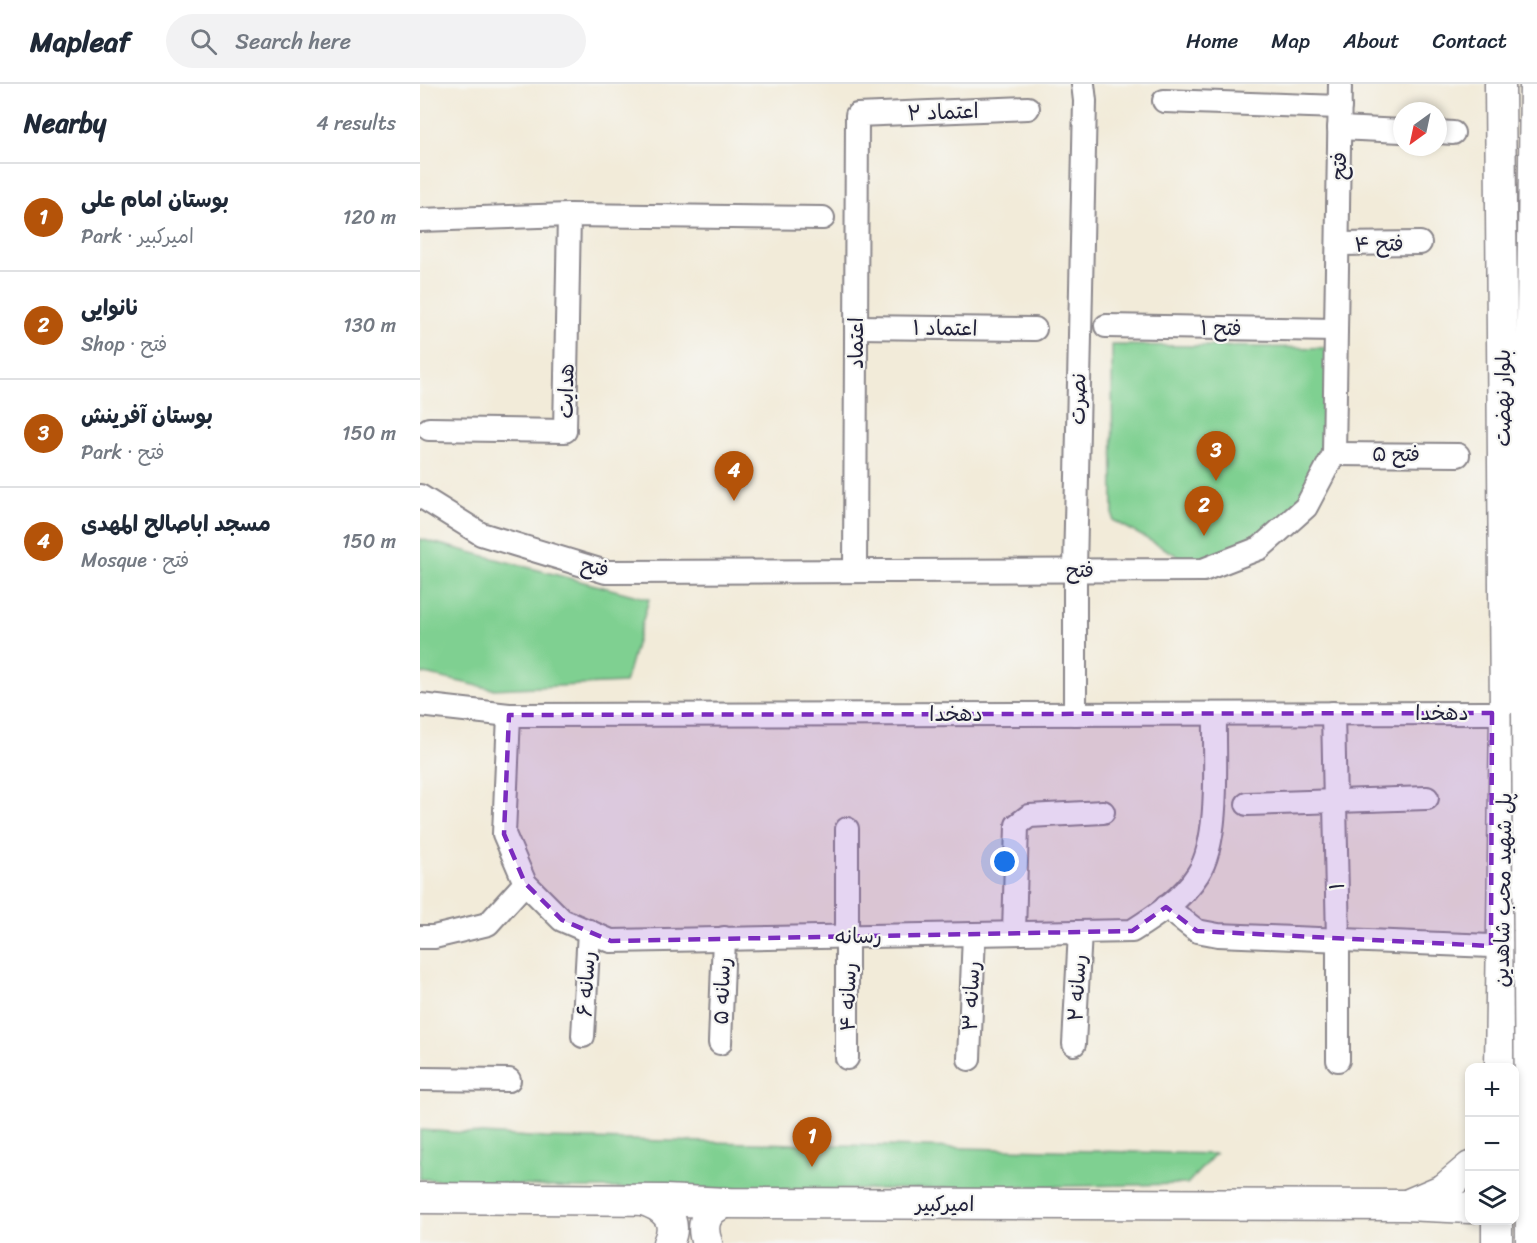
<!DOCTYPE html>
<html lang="en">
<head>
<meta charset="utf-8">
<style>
	body { margin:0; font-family:Sriracha,"Playpen Sans Arabic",sans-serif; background:#f2f2f3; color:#1f2937 }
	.controls { position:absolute; right:18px; bottom:18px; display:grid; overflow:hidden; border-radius:12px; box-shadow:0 3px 9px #0003 }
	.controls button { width:54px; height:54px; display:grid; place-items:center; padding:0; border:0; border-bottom:2px solid #e0e1e3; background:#fff; color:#1f2937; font:30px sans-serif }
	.compass { position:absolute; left:973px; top:18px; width:54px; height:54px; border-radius:50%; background:#fff; box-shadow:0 3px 9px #0003; rotate:213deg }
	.you { position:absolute; left:585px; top:778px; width:21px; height:21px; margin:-15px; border:4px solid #fff; border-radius:50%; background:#1a73e8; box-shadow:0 0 0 9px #1a73e833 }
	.badge { display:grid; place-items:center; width:39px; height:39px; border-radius:50%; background:#b45309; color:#fff; font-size:20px; font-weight:700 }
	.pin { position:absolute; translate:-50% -50px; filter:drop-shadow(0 2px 3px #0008) }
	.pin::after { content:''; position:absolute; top:32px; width:21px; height:18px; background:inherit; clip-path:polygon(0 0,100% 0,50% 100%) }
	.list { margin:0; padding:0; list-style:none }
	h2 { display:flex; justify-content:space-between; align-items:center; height:78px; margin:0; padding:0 24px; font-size:26px }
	h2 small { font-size:20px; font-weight:400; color:#747a83 }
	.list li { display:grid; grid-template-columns:39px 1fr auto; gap:18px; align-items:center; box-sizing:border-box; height:108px; padding:0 24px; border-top:2px solid #e0e1e3 }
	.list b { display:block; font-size:22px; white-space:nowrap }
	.list p { margin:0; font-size:20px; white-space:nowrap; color:#747a83 }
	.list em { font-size:20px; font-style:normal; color:#747a83 }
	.icon { flex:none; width:33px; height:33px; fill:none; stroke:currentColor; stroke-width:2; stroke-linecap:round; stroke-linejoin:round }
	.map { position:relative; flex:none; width:1117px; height:1159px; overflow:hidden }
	header { display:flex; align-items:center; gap:36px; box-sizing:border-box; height:84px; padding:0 30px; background:#fff; border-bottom:2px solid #e0e1e3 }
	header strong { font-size:28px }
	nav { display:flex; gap:33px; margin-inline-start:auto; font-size:21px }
	.search { width:420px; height:54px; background:#f2f2f3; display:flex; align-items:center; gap:15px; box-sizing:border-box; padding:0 21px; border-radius:33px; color:#747a83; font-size:22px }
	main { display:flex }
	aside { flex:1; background:#fff }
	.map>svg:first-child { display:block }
</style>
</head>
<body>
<header>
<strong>Mapleaf</strong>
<div class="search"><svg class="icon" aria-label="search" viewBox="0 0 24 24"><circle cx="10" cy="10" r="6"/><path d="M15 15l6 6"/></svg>Search here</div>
<nav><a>Home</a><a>Map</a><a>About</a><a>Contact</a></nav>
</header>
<main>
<aside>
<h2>Nearby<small>4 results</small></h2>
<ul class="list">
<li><span class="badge">1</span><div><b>بوستان امام علی</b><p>Park · امیرکبیر</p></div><em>120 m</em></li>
<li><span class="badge">2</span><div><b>نانوایی</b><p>Shop · فتح</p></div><em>130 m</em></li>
<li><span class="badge">3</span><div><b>بوستان آفرینش</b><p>Park · فتح</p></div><em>150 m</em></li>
<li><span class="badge">4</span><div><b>مسجد اباصالح المهدی</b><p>Mosque · فتح</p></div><em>150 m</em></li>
</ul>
</aside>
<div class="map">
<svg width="1117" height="1159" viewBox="0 0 1117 1159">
	<rect width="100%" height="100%" fill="#f6f6f2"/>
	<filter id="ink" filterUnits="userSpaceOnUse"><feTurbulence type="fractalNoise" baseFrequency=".0167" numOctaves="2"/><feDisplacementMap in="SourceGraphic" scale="12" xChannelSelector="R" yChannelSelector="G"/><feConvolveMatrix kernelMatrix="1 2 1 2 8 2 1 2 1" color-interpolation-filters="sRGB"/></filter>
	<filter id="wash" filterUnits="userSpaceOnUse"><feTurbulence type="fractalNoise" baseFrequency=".008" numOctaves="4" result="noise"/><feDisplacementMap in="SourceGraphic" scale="24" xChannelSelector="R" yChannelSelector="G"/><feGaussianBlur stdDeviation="1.35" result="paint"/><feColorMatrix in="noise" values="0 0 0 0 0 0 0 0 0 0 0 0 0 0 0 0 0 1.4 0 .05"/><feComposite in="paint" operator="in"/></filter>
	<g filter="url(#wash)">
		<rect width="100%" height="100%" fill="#f2ebd9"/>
		<g fill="#7fd091" stroke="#507966" stroke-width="1.5">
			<polygon points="692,261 916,264 914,370 886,423 783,486 693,436"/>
			<polygon points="0,455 229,515 205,599 72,605 0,589"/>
			<polygon points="0,1046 125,1054 795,1070 767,1100 415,1106 150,1104 0,1095"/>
		</g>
	</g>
	<g filter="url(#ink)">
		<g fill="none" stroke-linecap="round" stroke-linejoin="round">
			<defs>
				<g id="minor">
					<polyline points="744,17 920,23"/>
					<polyline points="919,44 982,47"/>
					<polyline points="1018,48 1033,49"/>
					<polyline points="0,136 149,131 403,134"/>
					<polyline points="918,160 1000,159"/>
					<polyline points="686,242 916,246"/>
					<polyline points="436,243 615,245"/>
					<polyline points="9,345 145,347 149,131"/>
					<polyline points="914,370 1038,371"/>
					<polyline points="0,412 61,450 186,488 783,486 840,464 886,423 914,370 920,0"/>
					<polyline points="435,487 437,31 608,24"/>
					<polyline points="0,621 89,631 1072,629"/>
					<polyline points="913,629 918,856 918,976"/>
					<polyline points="655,630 655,486 665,17 663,0"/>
					<path d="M 89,631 L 84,750 L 105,799 L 142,836 L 191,857 L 712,847 C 736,832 763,814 778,790 C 801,754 794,672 795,630"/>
					<polyline points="827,720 1007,714"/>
					<polyline points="427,745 427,974"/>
					<polyline points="746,823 777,847 798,851 1071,862"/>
					<polyline points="594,849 597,741 609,732 683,728"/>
					<polyline points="0,853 14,853 68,840 105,799"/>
					<polyline points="163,952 169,847"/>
					<polyline points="300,959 304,854"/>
					<polyline points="654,960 660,848"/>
					<polyline points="549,975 554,850"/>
					<polyline points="0,995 89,996"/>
				</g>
				<g id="major">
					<polyline points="1107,629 1115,0"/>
					<polyline points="1080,984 1085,629 1080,0"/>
					<polyline points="0,1114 244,1116 306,1119 985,1121 1050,1124"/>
					<path d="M 223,1116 C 245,1123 259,1136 248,1159"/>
					<polyline points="991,1119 1024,1105 1050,1083"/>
					<path d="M 287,1159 C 280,1140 286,1125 306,1119"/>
					<polyline points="1077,1159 1077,1136"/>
				</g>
			</defs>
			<use href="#minor" stroke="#8a868a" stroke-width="26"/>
			<use href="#major" stroke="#8a868a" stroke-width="33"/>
			<use href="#minor" stroke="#fff" stroke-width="22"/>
			<use href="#major" stroke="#fff" stroke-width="30"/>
			<defs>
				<polyline id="major-bridge" points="1107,629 1111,1159"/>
			</defs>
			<use href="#major-bridge" stroke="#8a868a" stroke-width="33" stroke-linecap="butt"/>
			<use href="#major-bridge" stroke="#fff" stroke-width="30"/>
		</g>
	</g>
	<path fill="#7b2cbf" fill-opacity="0.2" stroke="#7b2cbf" stroke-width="4.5" stroke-dasharray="12 8" stroke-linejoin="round" d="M 1072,629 L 1071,862 L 777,847 L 746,823 L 712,847 L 191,857 L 142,836 L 105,799 L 84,750 L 89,631 Z"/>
	<g text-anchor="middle" stroke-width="4.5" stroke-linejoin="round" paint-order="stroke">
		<g font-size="21" fill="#22223b" stroke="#f6f6f2">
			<text transform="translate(523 28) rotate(-2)" y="7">اعتماد ۲</text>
			<text transform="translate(919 82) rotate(-89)" y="7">فتح</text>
			<text transform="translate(959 160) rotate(-1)" y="7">فتح ۴</text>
			<text transform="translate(525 244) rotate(1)" y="7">اعتماد ۱</text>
			<text transform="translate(801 244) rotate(1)" y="7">فتح ۱</text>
			<text transform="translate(436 259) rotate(-90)" y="7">اعتماد</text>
			<text transform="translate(146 307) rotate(-89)" y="7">هدایت</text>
			<text transform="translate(1083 314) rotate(-90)" y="7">بلوار نهضت</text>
			<text transform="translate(658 315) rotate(-89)" y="7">نصرت</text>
			<text x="976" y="377">۵ فتح</text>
			<text transform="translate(175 483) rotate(13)" y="7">فتح</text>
			<text x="660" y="493">فتح</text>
			<text x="1022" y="636">دهخدا</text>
			<text x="536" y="637">دهخدا</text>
			<text transform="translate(917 802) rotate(-91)" y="7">۱</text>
			<text transform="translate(1083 806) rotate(-89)" y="7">پل شهید محب شاهدین</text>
			<text transform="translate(438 852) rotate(-1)" y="7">رسانه</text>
			<text transform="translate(166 900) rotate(-87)" y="7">رسانه ۶</text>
			<text transform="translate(657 904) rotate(-87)" y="7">رسانه ۲</text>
			<text transform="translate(302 907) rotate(-88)" y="7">رسانه ۵</text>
			<text transform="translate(551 912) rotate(-88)" y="7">رسانه ۳</text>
			<text transform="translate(428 913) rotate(-89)" y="7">رسانه ۴</text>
			<text x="525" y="1127">امیرکبیر</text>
		</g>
	</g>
</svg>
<div class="controls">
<button>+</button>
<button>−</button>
<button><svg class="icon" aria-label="layers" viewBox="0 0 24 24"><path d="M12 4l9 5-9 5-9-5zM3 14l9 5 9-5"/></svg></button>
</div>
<svg class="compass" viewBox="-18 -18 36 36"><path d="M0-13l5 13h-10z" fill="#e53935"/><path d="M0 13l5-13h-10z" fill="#747a83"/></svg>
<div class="you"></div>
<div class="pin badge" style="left:392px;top:1083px">1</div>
<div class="pin badge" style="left:784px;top:452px">2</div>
<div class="pin badge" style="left:796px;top:397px">3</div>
<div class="pin badge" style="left:314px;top:417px">4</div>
</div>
</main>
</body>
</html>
